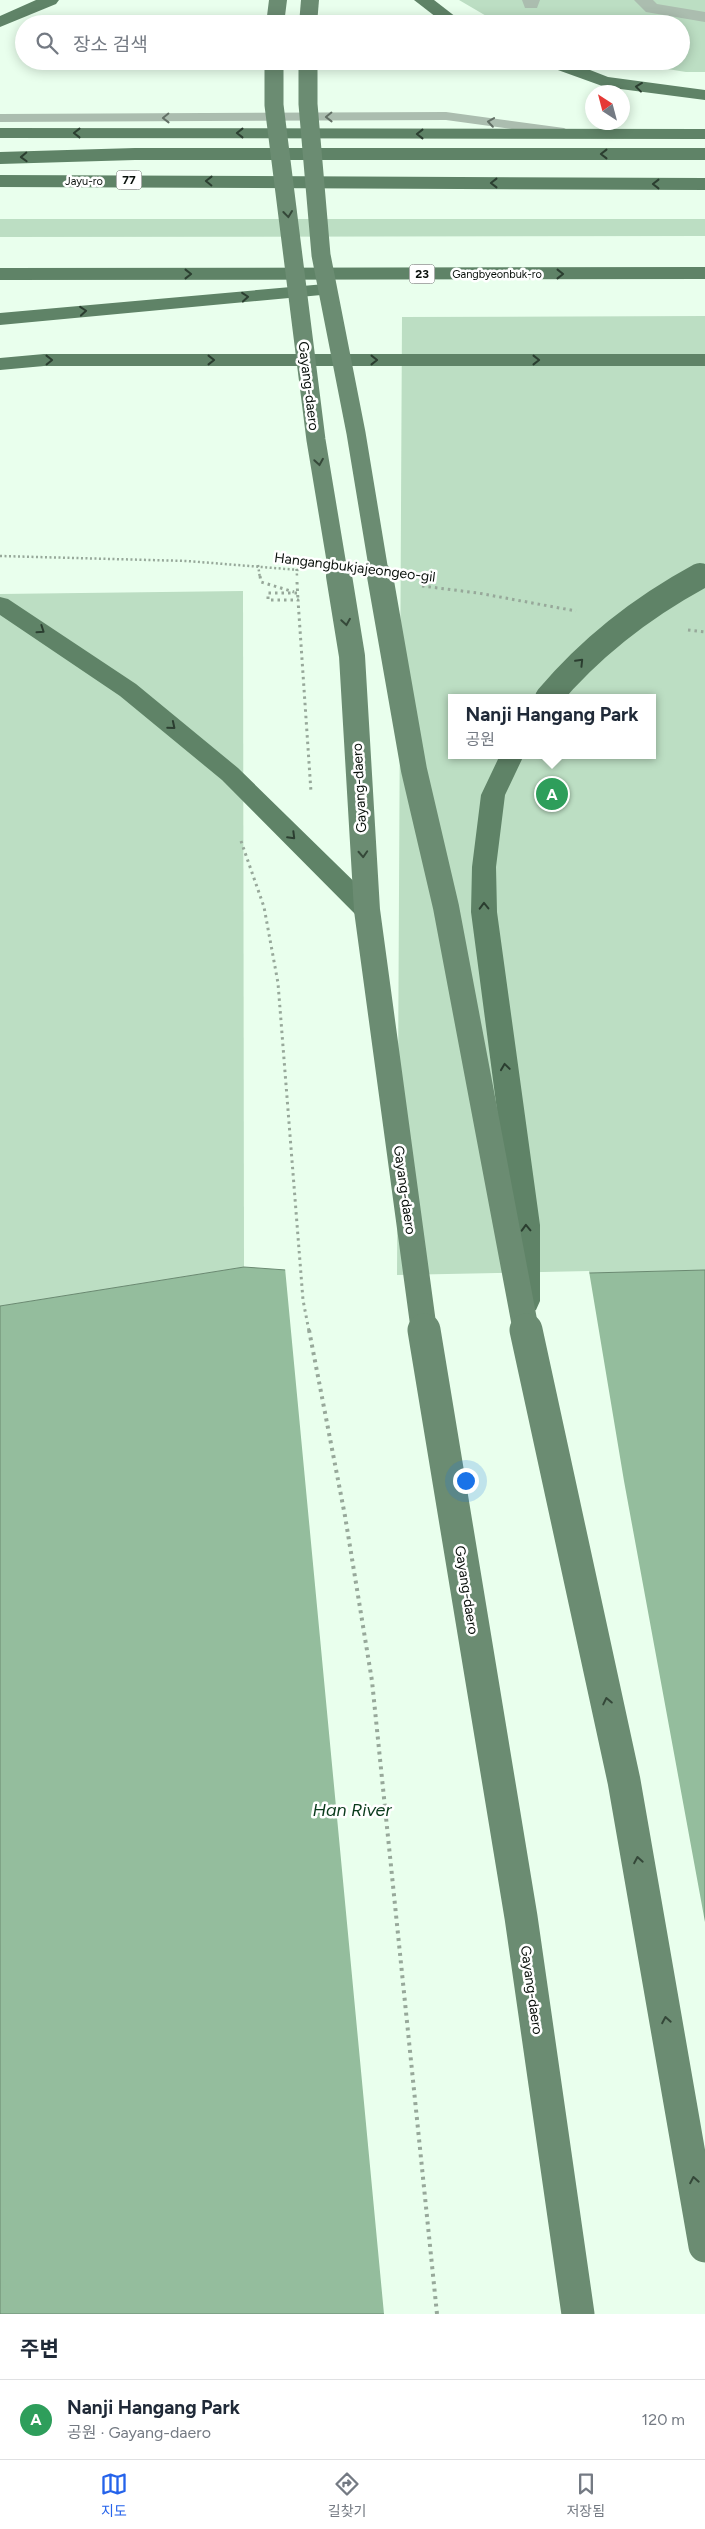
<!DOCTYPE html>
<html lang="ko">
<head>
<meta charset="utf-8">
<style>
	body { margin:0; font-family:Figtree,"Noto Sans KR",sans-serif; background:#f6f6f7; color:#1f2937 }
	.compass { position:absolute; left:585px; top:85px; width:45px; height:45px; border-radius:50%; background:#fff; box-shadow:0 2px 12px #0003; rotate:324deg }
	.you { position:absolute; left:465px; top:1480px; width:18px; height:18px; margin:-12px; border:4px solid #fff; border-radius:50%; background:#1a73e8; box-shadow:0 0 0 8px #1a73e833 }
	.badge { display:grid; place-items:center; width:32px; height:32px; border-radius:50%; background:#2563eb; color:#fff; font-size:16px; font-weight:700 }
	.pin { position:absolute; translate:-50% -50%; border:2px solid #fff; box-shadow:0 1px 5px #0006 }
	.popup { position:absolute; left:448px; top:694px; width:208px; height:65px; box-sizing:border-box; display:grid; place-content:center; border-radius:0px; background:#fff; filter:drop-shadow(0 1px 4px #0005); font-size:16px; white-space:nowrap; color:#747a83 }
	.popup b { font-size:19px; color:#1f2937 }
	.popup::after { content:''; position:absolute; left:50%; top:100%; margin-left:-10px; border:10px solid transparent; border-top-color:#fff }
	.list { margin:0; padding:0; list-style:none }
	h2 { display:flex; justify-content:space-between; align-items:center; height:65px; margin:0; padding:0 20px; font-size:21px }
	h2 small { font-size:16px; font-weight:400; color:#747a83 }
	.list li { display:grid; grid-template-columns:32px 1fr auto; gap:15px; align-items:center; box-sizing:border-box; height:80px; padding:0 20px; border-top:1px solid #e0e1e3 }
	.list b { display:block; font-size:19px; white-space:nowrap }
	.list p { margin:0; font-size:16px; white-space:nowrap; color:#747a83 }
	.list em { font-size:16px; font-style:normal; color:#747a83 }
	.icon { flex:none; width:28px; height:28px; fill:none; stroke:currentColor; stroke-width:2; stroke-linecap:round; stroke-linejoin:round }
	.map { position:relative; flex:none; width:705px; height:2314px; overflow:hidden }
	.search { position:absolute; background:#fff; box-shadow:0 2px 12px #0003; left:15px; right:15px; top:15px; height:55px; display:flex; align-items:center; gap:12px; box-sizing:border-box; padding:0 18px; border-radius:28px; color:#747a83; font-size:19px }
	.sheet { height:145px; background:#fff }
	nav { display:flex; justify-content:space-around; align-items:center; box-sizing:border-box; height:70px; border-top:1px solid #e0e1e3; background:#fff; font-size:14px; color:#747a83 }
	nav a { display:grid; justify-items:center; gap:2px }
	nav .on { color:#2563eb }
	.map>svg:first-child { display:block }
</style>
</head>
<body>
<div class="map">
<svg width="705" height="2314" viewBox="0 0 705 2314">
	<rect width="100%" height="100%" fill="#e9ffed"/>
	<g fill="#bcdec3" fill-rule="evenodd">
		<polygon points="459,0 705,0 705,72 686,72 618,61 681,61 681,24 500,24"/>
		<polygon points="0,219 705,219 705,236 0,237"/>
		<path d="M 705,316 L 705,1270 L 397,1278 L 402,317 ZM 452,698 L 652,698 L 652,755 L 452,755 Z"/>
		<polygon points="243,591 244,1267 0,1306 0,594"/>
	</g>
	<polygon fill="#94bd9d" stroke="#6a8971" points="244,1267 397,1278 705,1270 705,2314 0,2314 0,1306"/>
	<polygon fill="#e9ffed" points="285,1268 397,1275 589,1271 624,1481 705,1922 705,2314 384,2314"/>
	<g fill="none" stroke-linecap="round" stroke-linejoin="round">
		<g stroke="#97a89a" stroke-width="2.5" stroke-dasharray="2 2.5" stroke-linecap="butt">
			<polyline points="0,556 187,561 299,570"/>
			<polyline points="258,565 260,578"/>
		</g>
		<g stroke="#97a89a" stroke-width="3" stroke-dasharray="2.5 4" stroke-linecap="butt">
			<polyline points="260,576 261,582 294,592"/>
			<polyline points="422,586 478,593 576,611"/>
			<polyline points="297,593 268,593 268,600 298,600 311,792"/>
			<polyline points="688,630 705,632"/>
			<polyline points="241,841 264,907 278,983 303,1300 309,1331"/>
		</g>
		<polyline stroke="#97a89a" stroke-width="4" stroke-dasharray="3 4.5" stroke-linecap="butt" points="309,1330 345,1516 372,1681 437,2314"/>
		<polygon fill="#abbdaf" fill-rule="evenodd" points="446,112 564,128 571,132 564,136 446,120 0,122 0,114"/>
		<g fill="#abbdaf" fill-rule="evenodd">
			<polygon points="522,0 540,0 537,8 525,8"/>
			<polygon points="634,0 653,0 657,4 705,12 705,22 646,12"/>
		</g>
		<g fill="#6b8c72" fill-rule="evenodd">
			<polygon points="269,0 287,0 284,24 266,24"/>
			<polygon points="301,0 319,0 317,24 299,24"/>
		</g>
		<g fill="#5f8367" fill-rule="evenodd">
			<polygon points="36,0 59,0 56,4 0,27 0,16"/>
			<polygon points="414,0 434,0 465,24 445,24"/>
			<polygon points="541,61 567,61 608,77 705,90 705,100 605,87 544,65"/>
			<polygon points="0,128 705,129 705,139 0,138"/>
			<polygon points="135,148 705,148 705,160 135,160 0,164 0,152"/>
			<polygon points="0,175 705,178 705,190 0,187"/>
			<polygon points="705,267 705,279 0,280 0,268"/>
			<polygon points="325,284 332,286 335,290 332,294 0,325 0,313"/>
			<polygon points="44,354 705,354 705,366 44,366 0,370 0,358"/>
			<polygon points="0,597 8,599 136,684 238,768 376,903 380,910 376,917 367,919 358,917 222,780 120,696 0,615"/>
			<polygon points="500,755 524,755 505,795 496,867 497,912 540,1225 540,1301 536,1310 526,1313 516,1310 512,1301 512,1225 471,912 472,867 481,795"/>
		</g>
		<polyline stroke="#97a89a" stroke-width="2.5" stroke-dasharray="2 2.5" stroke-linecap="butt" points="296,560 297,576"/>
		<polyline stroke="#97a89a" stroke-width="3" stroke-dasharray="2.5 4" stroke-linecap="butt" points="297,582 298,600"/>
		<g stroke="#6b8c72" stroke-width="19">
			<polyline points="274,61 274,105 316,440 339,578"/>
			<polyline points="308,61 308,104 321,255 356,433 380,578"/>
		</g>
		<g stroke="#6b8c72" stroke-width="26">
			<polyline points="339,576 352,656 367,910 424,1331"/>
			<polyline points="380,576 414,770 446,907 526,1331"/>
		</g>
		<g stroke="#6b8c72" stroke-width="33">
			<polyline points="424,1330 521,1917 578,2314"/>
			<polyline points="526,1330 624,1781 705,2246"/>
		</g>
		<polyline stroke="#5f8367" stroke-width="19" points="698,578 705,574"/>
		<path stroke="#5f8367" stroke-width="26" d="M 548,698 C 591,647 641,608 700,576"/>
	</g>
	<defs><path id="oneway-chevron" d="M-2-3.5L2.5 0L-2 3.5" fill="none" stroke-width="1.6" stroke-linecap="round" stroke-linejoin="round" transform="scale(1.25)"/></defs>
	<g stroke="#2b3e30">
		<use href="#oneway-chevron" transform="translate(639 87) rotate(-173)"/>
		<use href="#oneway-chevron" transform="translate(77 133) rotate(-180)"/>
		<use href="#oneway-chevron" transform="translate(240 133) rotate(-180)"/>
		<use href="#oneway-chevron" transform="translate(420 134) rotate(-180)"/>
		<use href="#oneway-chevron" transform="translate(604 154) rotate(-180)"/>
		<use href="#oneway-chevron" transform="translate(24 157) rotate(178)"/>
		<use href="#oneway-chevron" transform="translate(209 181) rotate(-179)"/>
		<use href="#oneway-chevron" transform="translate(494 183) rotate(-180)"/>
		<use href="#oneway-chevron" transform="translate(656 184) rotate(-180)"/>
		<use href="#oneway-chevron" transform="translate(188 274)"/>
		<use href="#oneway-chevron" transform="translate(560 274)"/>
		<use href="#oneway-chevron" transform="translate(245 297) rotate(-5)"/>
		<use href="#oneway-chevron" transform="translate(83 311) rotate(-5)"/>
		<use href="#oneway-chevron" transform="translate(49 360) rotate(-1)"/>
		<use href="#oneway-chevron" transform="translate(211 360)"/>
		<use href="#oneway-chevron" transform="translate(374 360)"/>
		<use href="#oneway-chevron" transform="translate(536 360)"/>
		<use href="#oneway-chevron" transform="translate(41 630) rotate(34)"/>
		<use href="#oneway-chevron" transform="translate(580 662) rotate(-46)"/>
		<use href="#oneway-chevron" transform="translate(172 726) rotate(40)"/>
		<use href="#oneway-chevron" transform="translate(292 836) rotate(45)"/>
		<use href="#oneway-chevron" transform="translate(484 906) rotate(-91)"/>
		<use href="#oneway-chevron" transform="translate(505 1067) rotate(-98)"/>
		<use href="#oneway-chevron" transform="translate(526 1228) rotate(-92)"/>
	</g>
	<g stroke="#626f65">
		<use href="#oneway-chevron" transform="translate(329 117) rotate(179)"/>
		<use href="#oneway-chevron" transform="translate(166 118) rotate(179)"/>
		<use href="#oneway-chevron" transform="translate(491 122) rotate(-172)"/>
	</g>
	<g stroke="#354839">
		<use href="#oneway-chevron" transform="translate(288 214) rotate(83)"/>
		<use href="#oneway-chevron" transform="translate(319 462) rotate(81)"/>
		<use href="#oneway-chevron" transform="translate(346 622) rotate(81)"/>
		<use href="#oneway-chevron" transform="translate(363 854) rotate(87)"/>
		<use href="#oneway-chevron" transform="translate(607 1701) rotate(-102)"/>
		<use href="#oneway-chevron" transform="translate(638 1860) rotate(-100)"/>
		<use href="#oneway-chevron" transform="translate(666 2020) rotate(-100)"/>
		<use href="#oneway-chevron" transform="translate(694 2180) rotate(-100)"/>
	</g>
	<g text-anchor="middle" stroke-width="5" stroke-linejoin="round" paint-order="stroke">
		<g font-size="11" fill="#09100b" stroke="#fff">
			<text x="84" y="185">Jayu-ro</text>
			<text x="497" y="278">Gangbyeonbuk-ro</text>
		</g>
		<g fill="#fff" stroke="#535854" stroke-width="1">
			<rect x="116.5" y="170.5" width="25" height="19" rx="4"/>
			<rect x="409.5" y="264.5" width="25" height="19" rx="4"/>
		</g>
		<g font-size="12" font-weight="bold" fill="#09100b">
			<text x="129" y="184">77</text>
			<text x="422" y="278">23</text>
		</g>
		<g font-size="14" fill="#09100b" stroke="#fff">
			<text transform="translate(309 386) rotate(83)" y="5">Gayang-daero</text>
			<text transform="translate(355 567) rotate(7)" y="5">Hangangbukjajeongeo-gil</text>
			<text transform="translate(359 788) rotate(-93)" y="5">Gayang-daero</text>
			<text transform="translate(405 1190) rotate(82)" y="5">Gayang-daero</text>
			<text transform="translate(467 1590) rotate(81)" y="5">Gayang-daero</text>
			<text transform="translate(532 1990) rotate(82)" y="5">Gayang-daero</text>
		</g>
		<g font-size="18" font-style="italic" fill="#0a3b1c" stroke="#fff">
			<text x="352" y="1816">Han River</text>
		</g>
	</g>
</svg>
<svg class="compass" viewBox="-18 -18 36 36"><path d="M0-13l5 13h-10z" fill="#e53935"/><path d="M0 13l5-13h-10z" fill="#747a83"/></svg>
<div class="you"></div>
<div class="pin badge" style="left:552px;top:794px;background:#2e9e5b">A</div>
<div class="popup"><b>Nanji Hangang Park</b>공원</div>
<div class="search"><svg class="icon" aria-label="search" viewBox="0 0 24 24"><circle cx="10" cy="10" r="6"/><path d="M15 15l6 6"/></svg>장소 검색</div>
</div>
<section class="sheet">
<h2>주변<small></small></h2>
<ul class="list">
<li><span class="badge" style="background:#2e9e5b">A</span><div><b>Nanji Hangang Park</b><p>공원 · Gayang-daero</p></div><em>120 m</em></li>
</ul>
</section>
<nav>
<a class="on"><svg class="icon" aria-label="map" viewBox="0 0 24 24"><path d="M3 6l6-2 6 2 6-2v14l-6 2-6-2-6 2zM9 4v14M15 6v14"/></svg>지도</a>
<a><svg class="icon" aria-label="directions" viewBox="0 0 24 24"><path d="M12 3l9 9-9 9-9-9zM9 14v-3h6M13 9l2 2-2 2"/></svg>길찾기</a>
<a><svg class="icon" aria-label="saved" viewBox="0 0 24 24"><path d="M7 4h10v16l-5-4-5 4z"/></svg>저장됨</a>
</nav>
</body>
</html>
